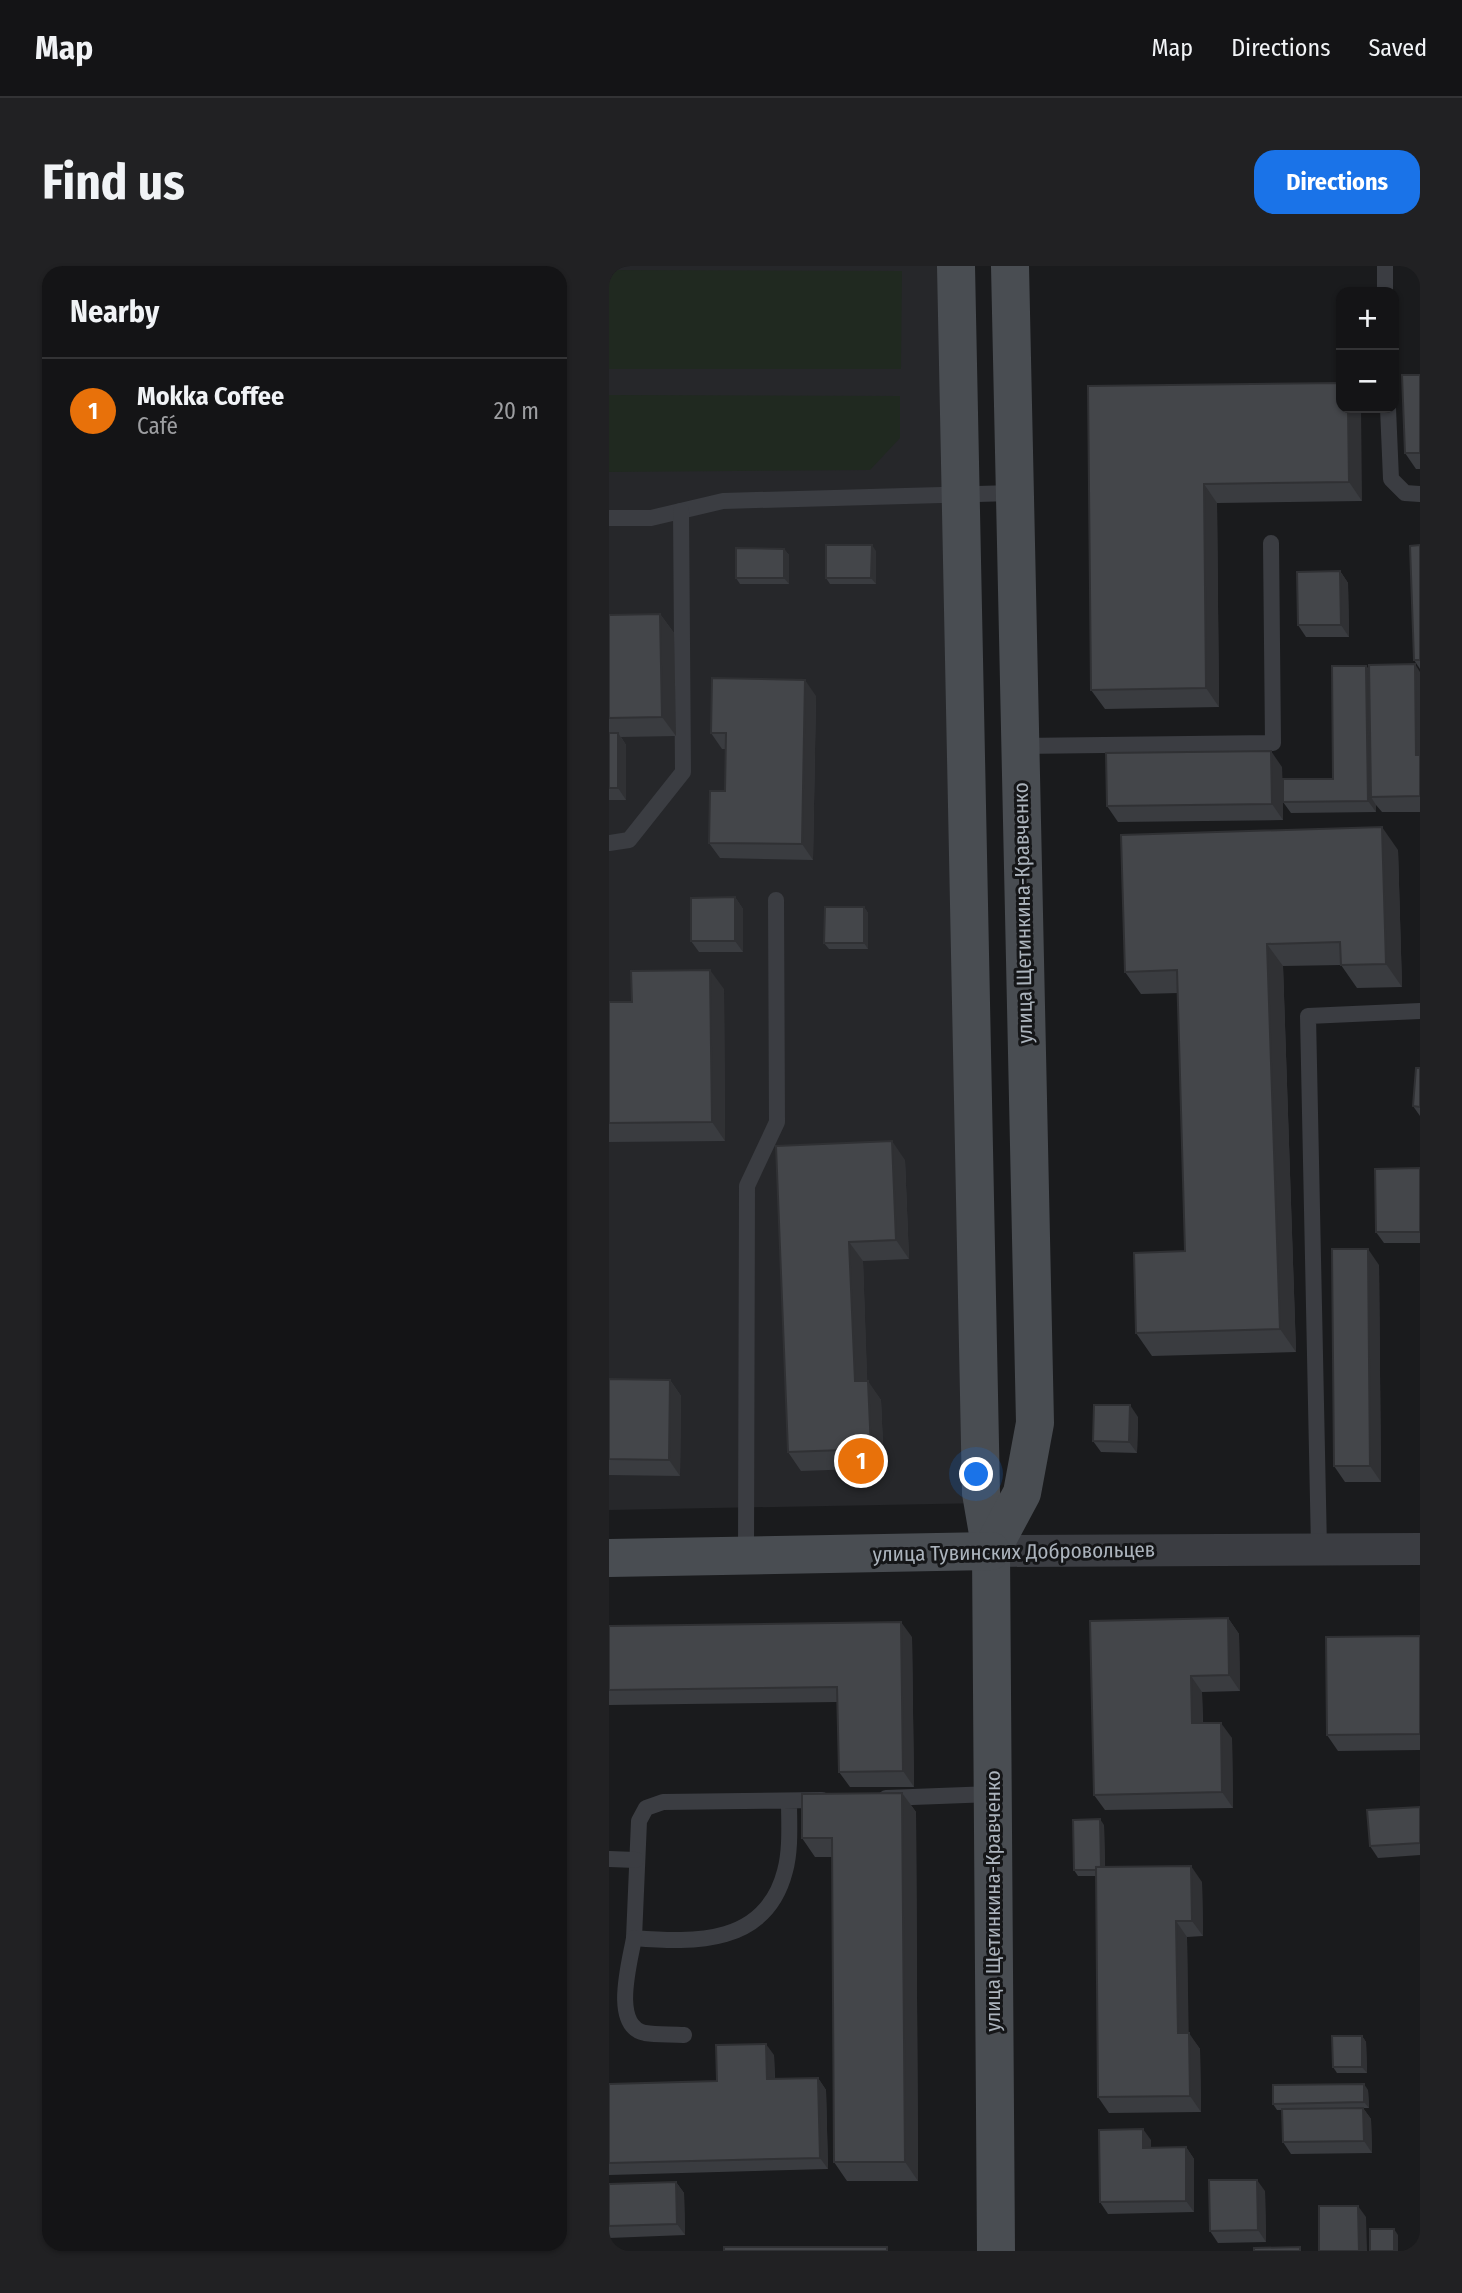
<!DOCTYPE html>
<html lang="en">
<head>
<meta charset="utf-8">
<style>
	body { margin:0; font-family:"Fira Sans Condensed",sans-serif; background:#212123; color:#f1f3f6 }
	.controls { position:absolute; right:21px; top:21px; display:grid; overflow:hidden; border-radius:14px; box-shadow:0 2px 5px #0004 }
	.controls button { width:63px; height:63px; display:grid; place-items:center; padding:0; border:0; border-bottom:2px solid #333335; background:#141416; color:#f1f3f6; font:35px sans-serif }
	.you { position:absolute; left:368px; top:1209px; width:24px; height:24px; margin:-18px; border:5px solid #fff; border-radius:50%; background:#1a73e8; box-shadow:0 0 0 10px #1a73e833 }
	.badge { display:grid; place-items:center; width:46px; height:46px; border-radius:50%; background:#1a73e8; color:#fff; font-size:23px; font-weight:700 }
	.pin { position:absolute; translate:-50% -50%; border:4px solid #fff; box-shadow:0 2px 7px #0006 }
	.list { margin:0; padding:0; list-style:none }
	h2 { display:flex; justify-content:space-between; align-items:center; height:91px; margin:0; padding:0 28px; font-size:30px }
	h2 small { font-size:23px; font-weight:400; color:#9d9ea1 }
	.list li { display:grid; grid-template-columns:46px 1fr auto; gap:21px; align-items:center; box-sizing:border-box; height:105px; padding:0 28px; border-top:2px solid #333335 }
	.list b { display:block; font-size:26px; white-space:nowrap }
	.list p { margin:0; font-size:23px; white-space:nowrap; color:#9d9ea1 }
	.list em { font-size:23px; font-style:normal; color:#9d9ea1 }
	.map { position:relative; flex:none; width:811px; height:1985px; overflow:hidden; border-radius:21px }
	header { display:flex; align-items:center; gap:42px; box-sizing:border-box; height:98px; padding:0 35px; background:#141416; border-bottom:2px solid #333335 }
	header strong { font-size:33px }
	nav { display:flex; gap:38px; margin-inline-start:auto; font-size:24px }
	.intro { display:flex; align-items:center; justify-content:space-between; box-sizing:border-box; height:168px; padding:0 42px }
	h1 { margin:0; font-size:49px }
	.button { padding:18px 32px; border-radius:21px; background:#1a73e8; color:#fff; font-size:24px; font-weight:700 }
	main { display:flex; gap:42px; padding:0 42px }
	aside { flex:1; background:#141416; border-radius:21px; box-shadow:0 2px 5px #0004 }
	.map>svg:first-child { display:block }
</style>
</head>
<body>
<header>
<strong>Map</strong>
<nav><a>Map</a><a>Directions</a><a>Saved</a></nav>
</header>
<div class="intro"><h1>Find us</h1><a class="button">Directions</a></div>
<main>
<aside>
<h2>Nearby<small></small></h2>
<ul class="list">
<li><span class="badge" style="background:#e8710a">1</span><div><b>Mokka Coffee</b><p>Café</p></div><em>20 m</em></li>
</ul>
</aside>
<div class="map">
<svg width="811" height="1985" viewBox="0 0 811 1985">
	<rect width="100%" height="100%" fill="#1a1b1d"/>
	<polygon fill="#26272a" points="0,0 339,0 377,1237 0,1244"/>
	<g fill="#202920">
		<polygon points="0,4 293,5 292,103 0,103"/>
		<polygon points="0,129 291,130 291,172 261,204 0,206"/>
	</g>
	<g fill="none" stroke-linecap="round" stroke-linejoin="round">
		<g stroke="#3b3d42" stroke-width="16">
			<polyline points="776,0 776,26"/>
			<polyline points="779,142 782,213 796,227 811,228"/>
			<polyline points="0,252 42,252 114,235 404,227"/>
			<polyline points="410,480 664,477 662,277"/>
			<polyline points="0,577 20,574 74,506 72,245"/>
			<polyline points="710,1283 699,750 811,745"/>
			<polyline points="137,1289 138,920 168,856 167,634"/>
			<polyline points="277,1532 383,1528"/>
			<path d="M 180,1535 C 180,1557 182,1583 176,1605 C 157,1679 86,1677 25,1672 L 30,1555 L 37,1542 L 54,1536 L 213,1534"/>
			<polyline points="0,1593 27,1594"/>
			<path d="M 25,1672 C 21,1696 2,1760 36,1767 C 48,1769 63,1768 75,1769"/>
		</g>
		<polyline stroke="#3b3d42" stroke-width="32" points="382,1285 811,1283"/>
		<g stroke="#494d52" stroke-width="38">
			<polyline points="347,0 372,1227 382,1285 387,1985"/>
			<polyline points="382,1285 413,1227 426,1157 401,0"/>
			<polyline points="0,1292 382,1285"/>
		</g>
	</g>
	<g fill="#3a3c40">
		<polygon points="811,109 811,203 807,203 796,187"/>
		<polygon points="732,117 753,235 608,237 610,441 496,443 482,424 479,120"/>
		<polygon points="811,279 811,403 805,394"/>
		<polygon points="175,283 180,289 180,318 131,318 127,312"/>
		<polygon points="267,285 267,318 221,318 217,312"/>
		<polygon points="731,305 739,317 740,371 697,371 689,359"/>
		<polygon points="51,348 65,367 67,470 12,471 17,479 17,534 0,534 0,349"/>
		<polygon points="757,400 760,403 811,406 811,546 773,546 767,539 767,546 682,547 674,536 724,513"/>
		<polygon points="207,430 204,594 111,592 100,577 116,525 117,483 113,483 102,467"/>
		<polygon points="673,501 674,554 509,556 498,540"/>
		<polygon points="789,584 793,721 748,722 732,699 674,700 687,1086 543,1090 527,1067 576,985 569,727 532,728 516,706"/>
		<polygon points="126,631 134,643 134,686 90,686 82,675"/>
		<polygon points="255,641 259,647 259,683 220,683 215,677"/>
		<polygon points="115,723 116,875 0,876 0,736 23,736"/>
		<polygon points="811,802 811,850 804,840"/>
		<polygon points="167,880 296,894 300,993 254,995 258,1115 272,1134 275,1202 192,1205 179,1186"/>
		<polygon points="811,902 811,977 775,977 767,966"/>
		<polygon points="770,999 772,1216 736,1216 725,1200"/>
		<polygon points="0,1113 61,1114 72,1130 71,1210 0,1209"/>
		<polygon points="529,1151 528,1187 492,1186 484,1175"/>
		<polygon points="619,1352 630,1368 631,1425 593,1426 594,1457 623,1472 624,1542 496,1544 485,1529"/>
		<polygon points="0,1360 303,1371 305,1521 241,1521 230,1506 228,1436 0,1439"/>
		<polygon points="811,1370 811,1484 729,1485 718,1469"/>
		<polygon points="293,1527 307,1546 309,1915 238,1915 225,1896 223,1591 206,1591 193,1572"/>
		<polygon points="811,1541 811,1589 769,1592 761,1580"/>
		<polygon points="495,1559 496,1601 593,1616 594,1670 578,1671 579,1767 591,1783 592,1846 500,1847 489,1831 487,1610 469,1610 465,1604"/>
		<polygon points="753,1770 757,1776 758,1807 728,1807 724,1801"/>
		<polygon points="165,1789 166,1813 209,1812 217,1824 219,1903 0,1909 0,1818 108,1815"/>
		<polygon points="759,1824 760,1842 754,1842 762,1853 763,1887 682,1888 674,1876 673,1844 668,1844 664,1838"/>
		<polygon points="542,1874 542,1882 577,1881 585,1893 585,1946 499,1948 491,1936"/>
		<polygon points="67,1916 75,1927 76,1969 0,1972 0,1918"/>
		<polygon points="656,1925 657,1976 609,1977 601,1965"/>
	</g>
	<g fill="#303134">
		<polygon points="739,142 752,142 753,235 740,216"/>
		<polygon points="595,218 608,237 610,441 597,422"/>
		<polygon points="263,279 267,285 267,318 262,312"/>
		<polygon points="175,283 180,289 180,318 175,312"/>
		<polygon points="731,305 739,317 740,371 732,359"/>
		<polygon points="51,348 65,367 67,470 53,451"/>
		<polygon points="806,398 811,406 811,494 807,489"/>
		<polygon points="757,400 765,411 762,531 767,539 767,546 759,535"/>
		<polygon points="196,414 207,430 204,594 193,578"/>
		<polygon points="9,467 17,479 17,534 9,522"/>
		<polygon points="662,485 673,501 674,554 663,538"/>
		<polygon points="773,561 789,584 793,721 777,698"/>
		<polygon points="126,631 134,643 134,686 126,675"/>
		<polygon points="255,641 259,647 259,683 255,677"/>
		<polygon points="658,678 674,700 687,1086 671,1063"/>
		<polygon points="101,704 115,723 116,875 103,856"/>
		<polygon points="283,875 296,894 300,993 287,974"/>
		<polygon points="240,976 254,995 259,1134 246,1115"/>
		<polygon points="759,983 770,999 772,1216 761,1200"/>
		<polygon points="61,1114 72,1130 71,1210 60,1194"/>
		<polygon points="259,1115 272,1134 275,1202 262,1183"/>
		<polygon points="521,1139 529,1151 528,1187 520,1176"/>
		<polygon points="619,1352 630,1368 631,1425 620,1409"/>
		<polygon points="292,1356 303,1371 305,1521 294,1505"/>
		<polygon points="582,1410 593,1426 594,1473 583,1457"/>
		<polygon points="612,1457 623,1472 624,1542 613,1526"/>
		<polygon points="293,1527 307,1546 309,1915 296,1896"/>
		<polygon points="491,1553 495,1559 496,1610 492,1604"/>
		<polygon points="582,1600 593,1616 594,1670 583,1655"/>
		<polygon points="567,1655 578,1671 580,1783 569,1767"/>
		<polygon points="580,1767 591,1783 592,1846 581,1830"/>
		<polygon points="753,1770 757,1776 758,1807 753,1801"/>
		<polygon points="157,1778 165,1789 166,1825 158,1813"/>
		<polygon points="209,1812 217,1824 219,1903 211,1892"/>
		<polygon points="755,1818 759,1824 760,1842 755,1836"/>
		<polygon points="754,1842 762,1853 763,1887 755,1875"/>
		<polygon points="534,1863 542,1874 542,1893 534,1882"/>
		<polygon points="577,1881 585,1893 585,1946 577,1935"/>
		<polygon points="648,1914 656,1925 657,1976 649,1964"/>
		<polygon points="67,1916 75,1927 76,1969 68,1958"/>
		<polygon points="749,1940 757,1951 758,1985 750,1985"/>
		<polygon points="785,1963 789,1969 789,1985 785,1985"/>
	</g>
	<g fill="#44464a" stroke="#303134" stroke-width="2">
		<polygon points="793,109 811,109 811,187 796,187"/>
		<polygon points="732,117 732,142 739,142 740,216 595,218 597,422 482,424 479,120"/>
		<polygon points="217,279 263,279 262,312 217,312"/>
		<polygon points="811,279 811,394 805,394 801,280"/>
		<polygon points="127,282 175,283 175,312 127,312"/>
		<polygon points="731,305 732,359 689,359 688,306"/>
		<polygon points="51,348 53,451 0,452 0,349"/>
		<polygon points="806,398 807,489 811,489 811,530 762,531 760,399"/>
		<polygon points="723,400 757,400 759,535 674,536 674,513 724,513"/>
		<polygon points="103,412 196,414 193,578 100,577 101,525 116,525 117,467 102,467"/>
		<rect x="0" y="467" width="9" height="55"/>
		<polygon points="662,485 663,538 498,540 497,487"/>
		<polygon points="773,561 777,698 732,699 731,676 658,678 671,1063 527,1067 525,987 576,985 568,704 516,706 512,569"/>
		<polygon points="126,631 126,675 82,675 82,632"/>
		<polygon points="216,641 255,641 255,677 215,677"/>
		<polygon points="101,704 103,856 0,857 0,736 23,736 22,705"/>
		<polygon points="807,802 811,802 811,841 804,840"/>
		<polygon points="283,875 287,974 240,976 246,1115 259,1115 262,1183 179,1186 167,880"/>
		<polygon points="811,902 811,966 767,966 766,903"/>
		<polygon points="723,983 759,983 761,1200 725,1200"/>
		<polygon points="0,1113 61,1114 60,1194 0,1193"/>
		<polygon points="485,1139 521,1139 520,1176 484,1175"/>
		<polygon points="619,1352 620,1409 582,1410 583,1457 612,1457 613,1526 485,1529 481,1355"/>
		<polygon points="292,1356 294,1505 230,1506 228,1421 0,1424 0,1360"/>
		<polygon points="811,1370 811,1468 718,1469 717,1371"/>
		<polygon points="293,1527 296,1896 225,1896 223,1572 193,1572 193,1528"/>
		<polygon points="811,1541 811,1577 761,1580 758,1544"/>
		<polygon points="491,1553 492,1601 487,1601 487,1604 465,1604 464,1554"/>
		<polygon points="582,1600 583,1655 567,1655 569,1767 580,1767 581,1830 489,1831 487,1601"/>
		<polygon points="723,1770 753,1770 753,1801 724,1801"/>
		<polygon points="157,1778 158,1813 209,1812 211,1892 0,1897 0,1818 108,1815 107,1779"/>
		<polygon points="755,1818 755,1836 664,1838 664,1819"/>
		<polygon points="754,1842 755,1875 674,1876 673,1843"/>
		<polygon points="534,1863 534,1882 577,1881 577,1935 491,1936 490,1864"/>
		<polygon points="600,1914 648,1914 649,1964 601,1965"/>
		<polygon points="67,1916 68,1958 0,1960 0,1918"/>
		<polygon points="710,1940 749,1940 750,1985 710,1985"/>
		<rect x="761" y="1963" width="24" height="22"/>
		<rect x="115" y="1981" width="163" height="4"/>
		<polygon points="691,1981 691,1985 645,1985 645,1982"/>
	</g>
	<g text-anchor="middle" stroke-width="6" stroke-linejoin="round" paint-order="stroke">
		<g font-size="21" fill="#acb4bd" stroke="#151618">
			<text transform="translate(414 647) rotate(-91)" y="7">улица Щетинкина-Кравченко</text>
			<text transform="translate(405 1286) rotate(-1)" y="7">улица Тувинских Добровольцев</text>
			<text transform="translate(384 1635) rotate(-90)" y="7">улица Щетинкина-Кравченко</text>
		</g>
	</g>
</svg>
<div class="controls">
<button>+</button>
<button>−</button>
</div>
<div class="you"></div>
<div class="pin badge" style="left:252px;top:1195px;background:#e8710a">1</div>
</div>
</main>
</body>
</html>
